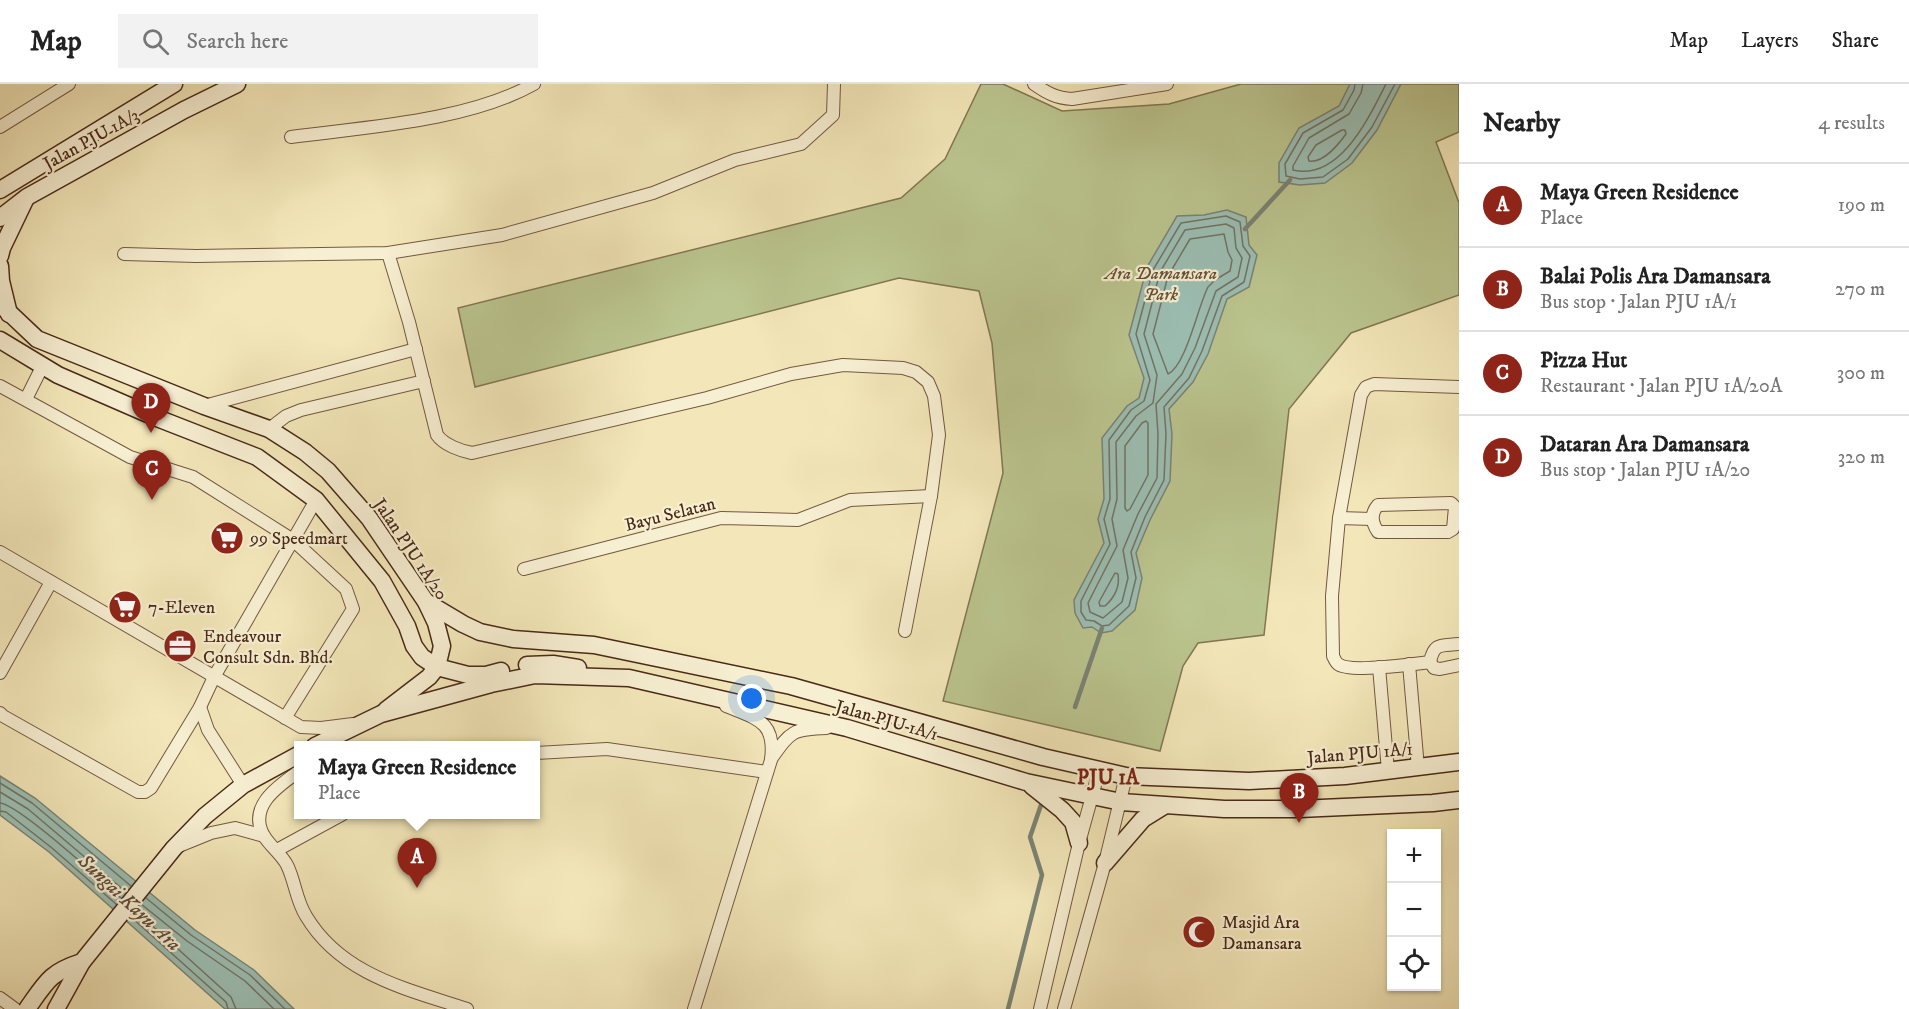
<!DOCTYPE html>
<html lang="en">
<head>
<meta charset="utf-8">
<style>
	body { margin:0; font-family:"IM FELL DW Pica",serif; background:#f2f2f2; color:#222 }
	.controls { position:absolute; right:18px; bottom:18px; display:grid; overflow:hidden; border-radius:0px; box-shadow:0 2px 4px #0004 }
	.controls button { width:54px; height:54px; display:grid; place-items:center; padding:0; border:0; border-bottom:2px solid #e0e0e0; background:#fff; color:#222; font:30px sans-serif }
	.you { position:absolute; left:752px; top:615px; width:21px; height:21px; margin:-15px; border:4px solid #fff; border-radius:50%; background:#1a73e8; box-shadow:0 0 0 9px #1a73e833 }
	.badge { display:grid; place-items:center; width:39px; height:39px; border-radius:50%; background:#8f2418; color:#fff; font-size:20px; font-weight:700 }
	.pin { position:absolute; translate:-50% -50px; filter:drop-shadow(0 2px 3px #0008) }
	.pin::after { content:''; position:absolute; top:32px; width:21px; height:18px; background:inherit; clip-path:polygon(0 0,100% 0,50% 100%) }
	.popup { position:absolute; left:294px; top:657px; width:246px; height:78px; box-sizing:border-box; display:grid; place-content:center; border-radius:0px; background:#fff; filter:drop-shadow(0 2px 4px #0005); font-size:20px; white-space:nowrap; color:#767676 }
	.popup b { font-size:22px; color:#222 }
	.popup::after { content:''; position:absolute; left:50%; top:100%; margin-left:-12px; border:12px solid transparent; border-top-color:#fff }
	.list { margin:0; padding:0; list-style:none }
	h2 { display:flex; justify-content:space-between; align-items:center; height:78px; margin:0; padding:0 24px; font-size:26px }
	h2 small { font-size:20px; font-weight:400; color:#767676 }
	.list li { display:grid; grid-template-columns:39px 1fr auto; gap:18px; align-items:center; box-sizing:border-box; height:84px; padding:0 24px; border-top:2px solid #e0e0e0 }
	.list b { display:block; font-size:22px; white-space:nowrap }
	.list p { margin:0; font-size:20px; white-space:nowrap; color:#767676 }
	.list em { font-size:20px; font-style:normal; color:#767676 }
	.icon { flex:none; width:33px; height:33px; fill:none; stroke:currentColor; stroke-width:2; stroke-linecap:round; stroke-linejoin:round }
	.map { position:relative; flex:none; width:1459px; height:925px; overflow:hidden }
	header { display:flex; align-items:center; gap:36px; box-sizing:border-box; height:84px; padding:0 30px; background:#fff; border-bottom:2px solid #e0e0e0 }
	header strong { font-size:28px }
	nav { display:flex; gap:33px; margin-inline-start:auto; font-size:21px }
	.search { width:420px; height:54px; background:#f2f2f2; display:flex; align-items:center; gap:15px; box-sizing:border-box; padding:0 21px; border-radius:0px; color:#767676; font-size:22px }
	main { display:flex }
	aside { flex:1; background:#fff }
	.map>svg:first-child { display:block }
</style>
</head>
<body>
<header>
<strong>Map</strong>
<div class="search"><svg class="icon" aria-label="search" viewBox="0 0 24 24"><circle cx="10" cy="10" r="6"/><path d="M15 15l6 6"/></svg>Search here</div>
<nav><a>Map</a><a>Layers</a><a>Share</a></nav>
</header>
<main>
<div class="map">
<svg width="1459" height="925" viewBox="0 0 1459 925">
	<rect width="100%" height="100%" fill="#f3e7b9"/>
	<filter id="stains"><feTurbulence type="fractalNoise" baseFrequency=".00333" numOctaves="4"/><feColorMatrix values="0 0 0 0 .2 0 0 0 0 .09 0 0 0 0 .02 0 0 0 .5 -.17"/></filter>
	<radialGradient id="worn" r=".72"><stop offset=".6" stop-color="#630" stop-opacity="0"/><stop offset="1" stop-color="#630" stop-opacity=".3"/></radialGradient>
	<polygon fill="#bbc58f" stroke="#827753" stroke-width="1.5" points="981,0 1003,0 1062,27 1169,20 1241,0 1459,0 1459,48 1436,58 1459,119 1459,211 1351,249 1289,325 1264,551 1198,559 1183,582 1160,667 943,617 1003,389 992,259 979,207 899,194 475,303 458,224 901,114 945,75"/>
	<g fill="#9cbfb4" stroke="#7b8375" stroke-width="1.5">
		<polygon points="1350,0 1401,0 1377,46 1352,79 1325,99 1300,101 1279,98 1279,79 1299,44 1339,22"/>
		<polygon points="1227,126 1246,133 1249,161 1257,171 1249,203 1227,215 1208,270 1193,298 1169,325 1172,350 1170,397 1150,436 1136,469 1142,494 1135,526 1112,547 1101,549 1092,543 1083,544 1075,529 1074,516 1104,459 1098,435 1104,415 1102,354 1127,322 1139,314 1144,294 1129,251 1147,183 1177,132 1204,131"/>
		<polygon points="0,692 35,714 195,846 254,886 294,925 225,925 49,768 0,731"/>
	</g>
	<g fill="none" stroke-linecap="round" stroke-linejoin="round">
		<g stroke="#727466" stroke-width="1.5">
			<polyline points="1355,0 1354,6 1343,26 1303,49 1285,80 1286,92 1300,95 1323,93 1348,75 1372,43 1395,0"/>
			<path d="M 1363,0 L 1361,9 L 1349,30 L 1309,54 L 1293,82 L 1293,86 C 1340,97 1369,33 1386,0"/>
			<path d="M 1342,46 L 1345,46 L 1346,50 C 1338,61 1324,79 1309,77 L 1308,73 L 1316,61 Z"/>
			<polygon points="1226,132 1240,138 1243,162 1250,172 1244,198 1222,212 1202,267 1189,294 1164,323 1166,350 1164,396 1145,433 1131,468 1136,494 1129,522 1109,541 1102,542 1094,537 1086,536 1081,528 1081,517 1110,460 1104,435 1110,415 1109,356 1131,326 1144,317 1150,296 1136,250 1153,186 1181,139"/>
			<polygon points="1226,140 1234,144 1236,164 1242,174 1238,193 1216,207 1195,264 1182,290 1156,320 1158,350 1157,394 1138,430 1123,466 1128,494 1122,518 1103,534 1090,528 1088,519 1117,462 1112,435 1117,415 1116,358 1136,332 1153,319 1157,291 1144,250 1160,188 1185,146"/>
			<path d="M 1224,150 L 1228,168 L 1232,176 L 1230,187 L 1215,196 L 1208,203 C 1198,222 1186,282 1168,290 L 1153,250 L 1168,192 L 1190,155 Z"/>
			<polygon points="1146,337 1148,339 1148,391 1130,425 1127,427 1125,424 1125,362 1142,339"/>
			<path d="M 1115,489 L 1118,490 C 1120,503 1114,514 1105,522 L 1100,522 L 1099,518 Z"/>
			<polyline points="0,699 32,719 131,802"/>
			<polyline points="0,708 28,725 126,808"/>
			<path d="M 0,719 C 20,721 102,797 121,814"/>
			<polyline points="0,727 6,728 52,764 116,820"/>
			<polyline points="146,814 191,851 250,891 285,925"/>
			<polyline points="141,820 187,857 245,897 274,925"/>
			<polyline points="136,827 231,913 236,925"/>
			<polyline points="131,833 226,918 228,925"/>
		</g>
		<g stroke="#7b8375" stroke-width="4.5">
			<polyline points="1245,145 1290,96"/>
			<polyline points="1075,623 1102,544"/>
			<polyline points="1008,925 1042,791 1030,753 1041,721"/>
		</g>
		<defs>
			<g id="street">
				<path d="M 1034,0 C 1047,9 1056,14 1072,15 L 1167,0"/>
				<polyline points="0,43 69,0"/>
				<path d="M 291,53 C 367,43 468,37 534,0"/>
				<path d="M 388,169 L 409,238 L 437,351 C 444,361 461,367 472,369 L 707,314 L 791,290 L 843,281 L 903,284 L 916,288 L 928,298 L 934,312 L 939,351 L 931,412 L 905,547"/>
				<polyline points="124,170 196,172 388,169 502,151 653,109 735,76 801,60 833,31 834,0"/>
				<polyline points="0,302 130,373 193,393 293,456 346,505 353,525 285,634"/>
				<path d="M 1459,303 L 1374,300 L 1366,303 L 1361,311 L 1339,434 L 1332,512 L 1333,572 C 1334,574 1336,579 1338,580 C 1349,589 1414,580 1430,578 L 1434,584 L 1440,585 L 1459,581"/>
				<polyline points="26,315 42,283"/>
				<polyline points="204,322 416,265"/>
				<polyline points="269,345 286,332 301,326 424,297"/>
				<path d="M 1451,419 L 1455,423 L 1453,445 L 1448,448 L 1378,448 C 1372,439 1370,430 1378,421 Z"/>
				<polyline points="1339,434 1372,435"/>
				<polyline points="0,468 301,643 321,644 353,640"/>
				<polyline points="524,485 721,434 798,436 850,416 931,412"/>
				<path d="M 1430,578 C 1434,558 1441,562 1459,560"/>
				<polyline points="1409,580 1418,684"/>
				<polyline points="1379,583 1388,687"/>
				<polyline points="0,589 51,498"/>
				<polyline points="200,623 208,646 243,701"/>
				<polyline points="0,629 3,632 138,708 145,708 151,704 200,623 214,593 316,416"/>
				<polyline points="536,669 607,665 767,688"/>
				<path d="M 771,675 C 791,647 792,645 827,644"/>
				<path d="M 298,688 C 278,702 247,723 264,752 C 271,763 281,770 287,781 C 295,797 296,816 306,832 C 341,891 407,905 467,925"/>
				<polyline points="179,762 211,749 235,744 264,752"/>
				<polyline points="277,766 343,730"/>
				<polyline points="0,914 15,925"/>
				<path d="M 694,925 L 771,676 C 776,637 757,635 726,622"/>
				<polyline points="1040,925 1079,759 1099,687"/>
				<polyline points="1064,925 1105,779 1126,692"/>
			</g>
			<g id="secondary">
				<polyline points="0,106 174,0"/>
				<polyline points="0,134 27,113 184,26 237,0"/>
				<polyline points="0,172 2,164 25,116"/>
				<polyline points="0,182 1,197 9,230"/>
				<polyline points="0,220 37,255 204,322 269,345 305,368 328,387 369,434 426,518 436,539 442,562 437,583 429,593 386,626"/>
				<polyline points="0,256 58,291 157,334 257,373 316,416 382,497 407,542 414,562 422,573 437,583 468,591 486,591 501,587"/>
				<polyline points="426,518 463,540 480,548 513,555 594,561 791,602 1043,673 1126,692 1249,697 1345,692 1459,678"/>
				<polyline points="527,581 553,580 578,584"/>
				<polyline points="315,662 381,630 491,600 535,591 629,594 847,644 1026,698 1121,718 1224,725 1299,725 1433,719 1459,716"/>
				<polyline points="1032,702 1062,726 1073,738 1079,759"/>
				<polyline points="1105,779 1143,735 1164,722"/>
				<path d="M 27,925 C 46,898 50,888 82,878"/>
				<polyline points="56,925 82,878 174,764 205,732 243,701 298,671"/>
			</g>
		</defs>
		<use href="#street" stroke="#745840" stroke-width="14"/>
		<use href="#secondary" stroke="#492917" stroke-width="19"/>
		<use href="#street" stroke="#f7efd2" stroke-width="12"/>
		<use href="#secondary" stroke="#f7efd2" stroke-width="16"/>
	</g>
	<defs>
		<symbol id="supermarket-disc" viewBox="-11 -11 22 22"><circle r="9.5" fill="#8f2418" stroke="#f7efd2"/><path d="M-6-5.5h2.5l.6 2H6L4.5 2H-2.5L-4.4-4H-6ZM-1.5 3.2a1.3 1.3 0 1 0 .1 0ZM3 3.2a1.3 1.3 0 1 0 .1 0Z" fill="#fff"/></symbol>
		<symbol id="office-disc" viewBox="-11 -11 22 22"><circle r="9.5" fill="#8f2418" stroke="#f7efd2"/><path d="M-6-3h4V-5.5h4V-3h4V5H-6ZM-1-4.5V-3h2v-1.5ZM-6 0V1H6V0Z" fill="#fff"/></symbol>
		<symbol id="mosque-disc" viewBox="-11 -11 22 22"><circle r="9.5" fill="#8f2418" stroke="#f7efd2"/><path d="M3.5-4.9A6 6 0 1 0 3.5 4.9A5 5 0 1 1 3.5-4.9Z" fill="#fff"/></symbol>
	</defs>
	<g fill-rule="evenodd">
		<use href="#supermarket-disc" x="208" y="435" width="38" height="38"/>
		<use href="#supermarket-disc" x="106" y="504" width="38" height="38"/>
		<use href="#office-disc" x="161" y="543" width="38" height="38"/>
		<use href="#mosque-disc" x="1180" y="829" width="38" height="38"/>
	</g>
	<g text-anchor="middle" stroke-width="4.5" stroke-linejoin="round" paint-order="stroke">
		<g font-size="18" fill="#492917" stroke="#f7efd2">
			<text transform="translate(91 55) rotate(-29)" y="6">Jalan PJU 1A/3</text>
			<text transform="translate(670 430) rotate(-14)" y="6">Bayu Selatan</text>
			<text transform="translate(411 465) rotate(56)" y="6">Jalan PJU 1A/20</text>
			<text transform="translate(887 636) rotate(16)" y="6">Jalan PJU 1A/1</text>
			<text transform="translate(1360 669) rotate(-5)" y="6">Jalan PJU 1A/1</text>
		</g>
		<g font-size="18" font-style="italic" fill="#665035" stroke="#f7efd2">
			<text x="1161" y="195">Ara Damansara<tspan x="1161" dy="21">Park</tspan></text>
		</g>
		<g font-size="18" fill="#492917" stroke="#f7efd2" text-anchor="start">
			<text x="250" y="460">99 Speedmart</text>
			<text x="148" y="529">7-Eleven</text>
			<text x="203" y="558">Endeavour<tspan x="203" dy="21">Consult Sdn. Bhd.</tspan></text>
			<text x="1222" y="844">Masjid Ara<tspan x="1222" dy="21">Damansara</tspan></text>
		</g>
		<g font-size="20" font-style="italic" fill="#5e4e3e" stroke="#f7efd2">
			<text transform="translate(130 818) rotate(43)" y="7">Sungai Kayu Ara</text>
		</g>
		<g font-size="21" font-weight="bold" fill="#7a1f14" stroke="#f7efd2">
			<text x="1108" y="700">PJU 1A</text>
		</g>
	</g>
	<rect width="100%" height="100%" filter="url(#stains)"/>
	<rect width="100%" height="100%" fill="url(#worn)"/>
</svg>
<div class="controls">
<button>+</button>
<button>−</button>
<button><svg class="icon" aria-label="locate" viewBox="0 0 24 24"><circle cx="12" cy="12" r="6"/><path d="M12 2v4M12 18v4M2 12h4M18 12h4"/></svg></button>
</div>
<div class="you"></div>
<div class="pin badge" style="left:417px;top:804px">A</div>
<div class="popup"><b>Maya Green Residence</b>Place</div>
<div class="pin badge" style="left:1299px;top:739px">B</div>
<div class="pin badge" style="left:152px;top:416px">C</div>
<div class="pin badge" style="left:151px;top:349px">D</div>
</div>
<aside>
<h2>Nearby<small>4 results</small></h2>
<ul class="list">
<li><span class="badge">A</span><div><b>Maya Green Residence</b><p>Place</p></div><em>190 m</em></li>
<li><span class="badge">B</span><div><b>Balai Polis Ara Damansara</b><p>Bus stop · Jalan PJU 1A/1</p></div><em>270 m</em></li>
<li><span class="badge">C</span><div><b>Pizza Hut</b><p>Restaurant · Jalan PJU 1A/20A</p></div><em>300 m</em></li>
<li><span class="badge">D</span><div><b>Dataran Ara Damansara</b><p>Bus stop · Jalan PJU 1A/20</p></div><em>320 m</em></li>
</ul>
</aside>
</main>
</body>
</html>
